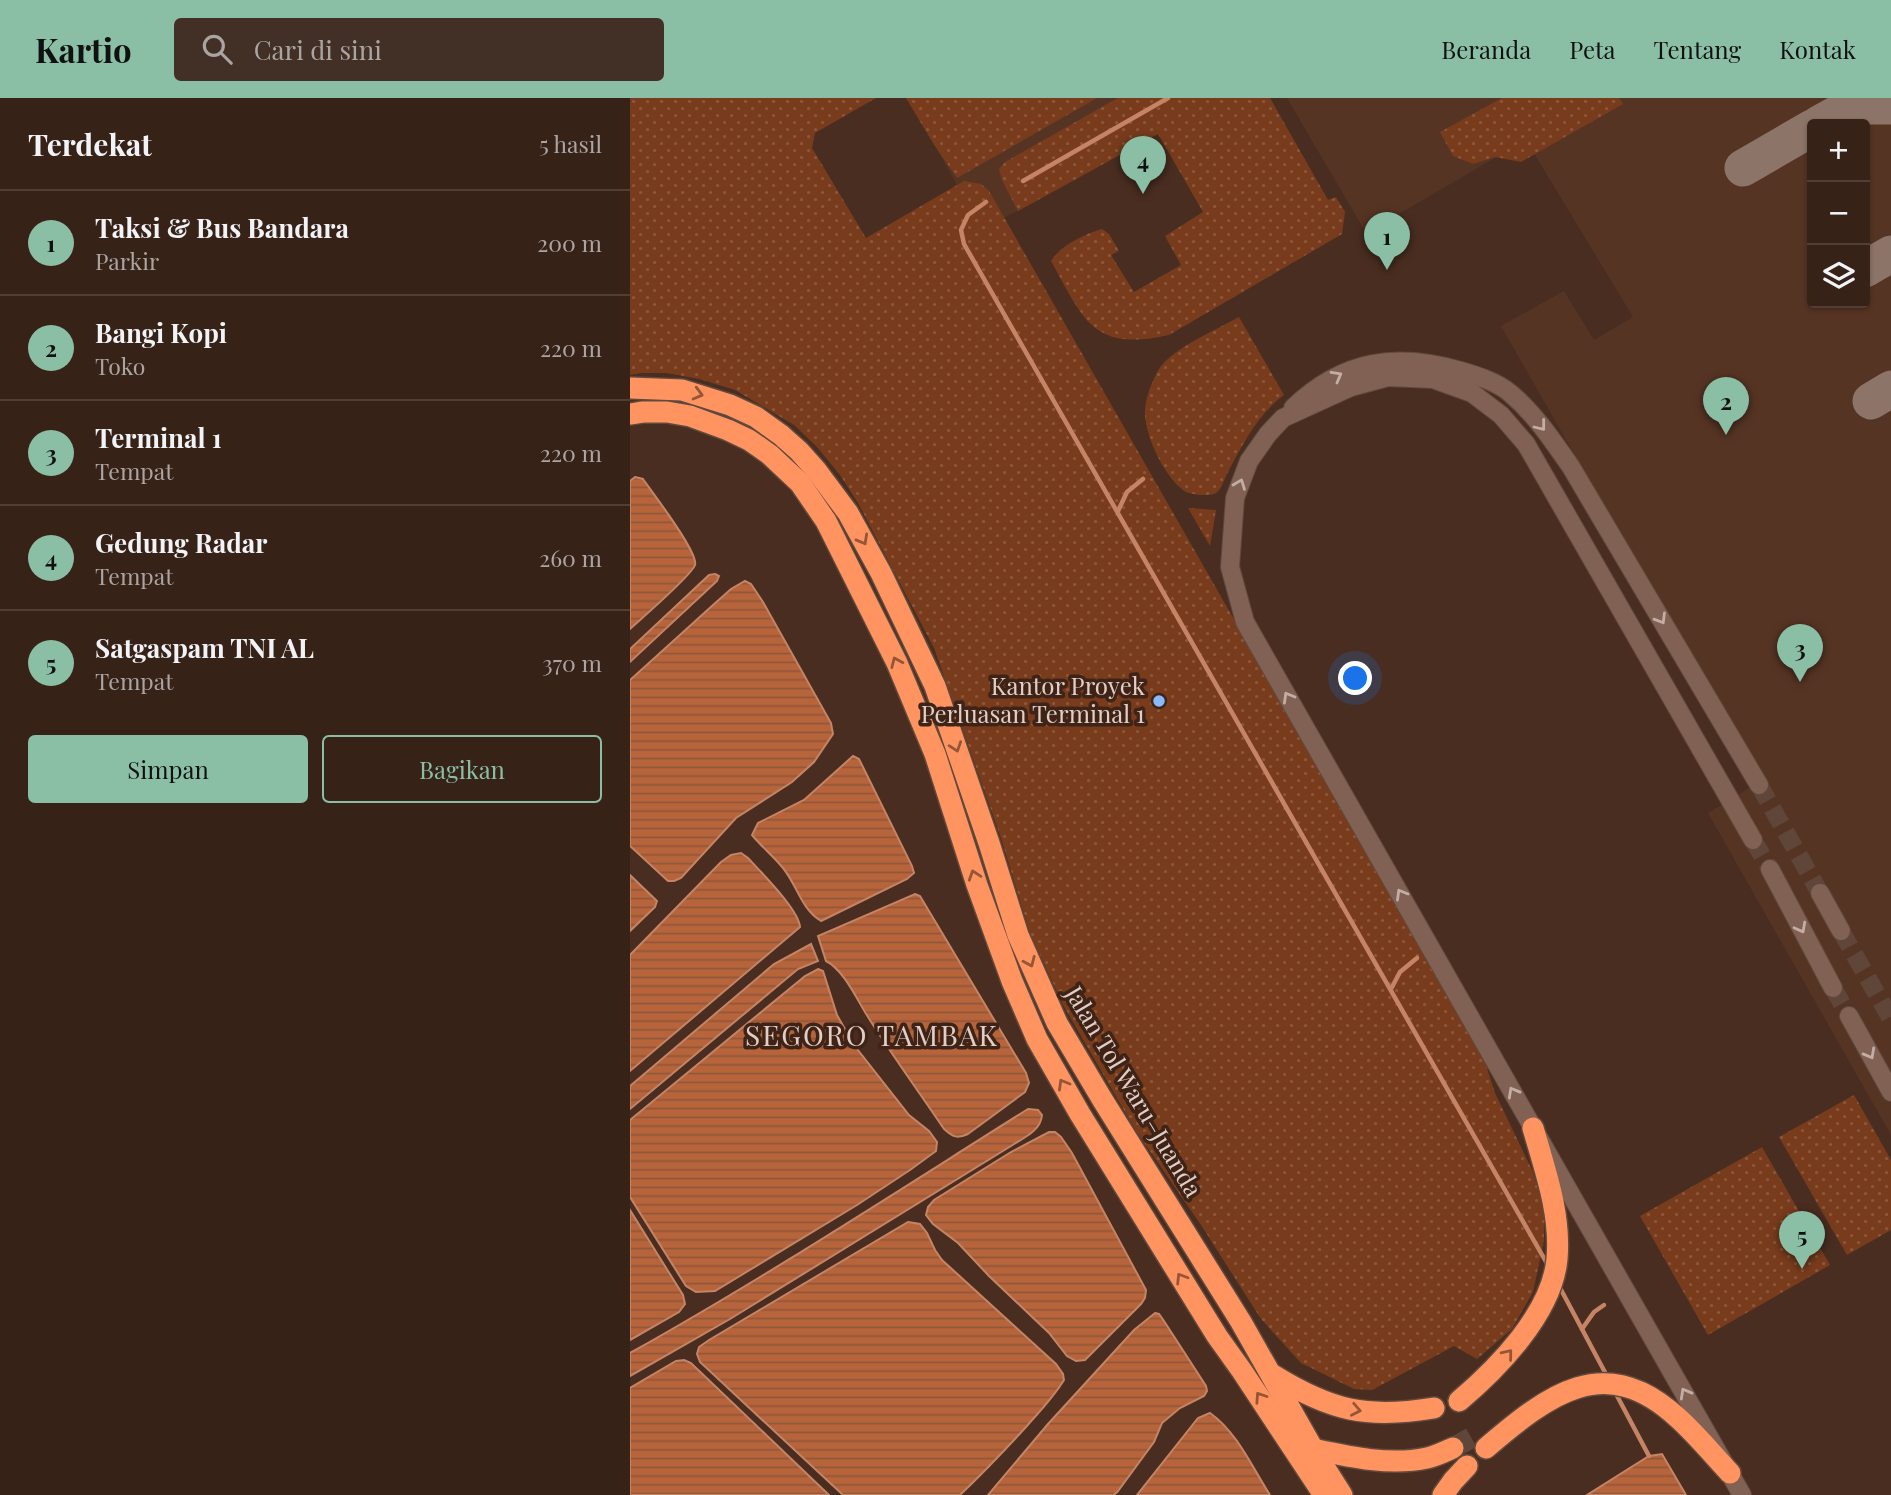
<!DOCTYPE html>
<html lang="id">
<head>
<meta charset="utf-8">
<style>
	body { margin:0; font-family:"Playfair Display",serif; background:#422f25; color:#f1f3f6 }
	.controls { position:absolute; right:21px; top:21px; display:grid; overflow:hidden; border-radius:7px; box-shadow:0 2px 5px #0004 }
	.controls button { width:63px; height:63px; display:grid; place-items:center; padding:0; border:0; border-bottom:2px solid #513f37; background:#372218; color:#f1f3f6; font:35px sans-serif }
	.you { position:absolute; left:726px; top:581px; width:24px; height:24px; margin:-18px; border:5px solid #fff; border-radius:50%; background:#1a73e8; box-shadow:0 0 0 10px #1a73e833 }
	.badge { display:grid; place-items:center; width:46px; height:46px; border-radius:50%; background:#8abfa5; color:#111; font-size:23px; font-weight:700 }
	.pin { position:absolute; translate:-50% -58px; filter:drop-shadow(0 2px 4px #0008) }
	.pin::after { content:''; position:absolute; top:37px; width:24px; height:21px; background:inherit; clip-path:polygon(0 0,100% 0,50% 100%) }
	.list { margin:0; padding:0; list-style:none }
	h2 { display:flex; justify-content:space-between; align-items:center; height:91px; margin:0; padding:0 28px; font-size:30px }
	h2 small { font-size:23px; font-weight:400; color:#aaa4a2 }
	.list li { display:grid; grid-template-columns:46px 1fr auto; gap:21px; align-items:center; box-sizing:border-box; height:105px; padding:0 28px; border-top:2px solid #513f37 }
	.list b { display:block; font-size:26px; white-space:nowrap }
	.list p { margin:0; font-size:23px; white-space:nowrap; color:#aaa4a2 }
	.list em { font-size:23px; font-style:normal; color:#aaa4a2 }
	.actions { display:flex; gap:14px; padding:21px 28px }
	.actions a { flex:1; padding:16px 0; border:2px solid #8abfa5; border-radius:7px; text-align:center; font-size:24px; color:#8abfa5 }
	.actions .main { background:#8abfa5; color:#111 }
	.icon { flex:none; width:38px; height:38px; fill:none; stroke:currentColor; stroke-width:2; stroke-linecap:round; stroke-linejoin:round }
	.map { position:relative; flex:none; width:1261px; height:1397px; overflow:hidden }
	header { display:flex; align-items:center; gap:42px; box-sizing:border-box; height:98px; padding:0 35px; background:#8abfa5; color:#111 }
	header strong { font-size:33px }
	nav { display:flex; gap:38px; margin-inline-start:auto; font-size:24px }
	.search { width:490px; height:63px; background:#422f25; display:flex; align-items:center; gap:18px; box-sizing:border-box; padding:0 24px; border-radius:7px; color:#aaa4a2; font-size:26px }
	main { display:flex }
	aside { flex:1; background:#372218 }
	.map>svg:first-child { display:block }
</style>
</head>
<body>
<header>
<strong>Kartio</strong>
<div class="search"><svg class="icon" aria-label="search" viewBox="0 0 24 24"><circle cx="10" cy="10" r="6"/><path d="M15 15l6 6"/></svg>Cari di sini</div>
<nav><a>Beranda</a><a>Peta</a><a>Tentang</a><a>Kontak</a></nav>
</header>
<main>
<aside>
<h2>Terdekat<small>5 hasil</small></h2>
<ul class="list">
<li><span class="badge">1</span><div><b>Taksi &amp; Bus Bandara</b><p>Parkir</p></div><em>200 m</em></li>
<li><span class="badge">2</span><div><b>Bangi Kopi</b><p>Toko</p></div><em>220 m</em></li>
<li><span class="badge">3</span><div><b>Terminal 1</b><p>Tempat</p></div><em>220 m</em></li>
<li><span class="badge">4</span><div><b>Gedung Radar</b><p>Tempat</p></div><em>260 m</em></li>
<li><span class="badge">5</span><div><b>Satgaspam TNI AL</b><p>Tempat</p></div><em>370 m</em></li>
</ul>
<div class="actions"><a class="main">Simpan</a><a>Bagikan</a></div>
</aside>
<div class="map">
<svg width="1261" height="1397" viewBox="0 0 1261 1397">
	<defs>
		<pattern id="grass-dots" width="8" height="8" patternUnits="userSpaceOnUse" patternTransform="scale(1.75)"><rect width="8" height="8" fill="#783c1d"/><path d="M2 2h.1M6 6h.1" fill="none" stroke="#8b573c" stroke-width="1.8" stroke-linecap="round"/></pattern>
		<pattern id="water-rules" width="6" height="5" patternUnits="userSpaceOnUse" patternTransform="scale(1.75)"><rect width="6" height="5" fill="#b8643b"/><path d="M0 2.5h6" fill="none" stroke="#8f573b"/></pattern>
	</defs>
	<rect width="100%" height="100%" fill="#492d20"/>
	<g fill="#563423" fill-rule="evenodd">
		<polygon points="380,0 576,0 414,99 350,132 334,99 303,45"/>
		<path d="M 657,0 L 1261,0 L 1261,1037 L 1078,715 L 1131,683 L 871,228 L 934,193 L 964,242 L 1003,219 L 896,42 L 736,135 ZM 1182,26 L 1235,26 L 1235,205 L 1182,205 Z"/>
	</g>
	<g fill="url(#grass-dots)">
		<polygon points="0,0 246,0 185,35 182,50 236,140 334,83 351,86 359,93 852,955 865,995 903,1074 914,1112 914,1143 903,1194 882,1231 847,1261 824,1248 742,1292 724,1291 671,1265 631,1221 571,1127 506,1033 433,907 400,835 371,740 304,550 228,405 210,377 187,349 164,327 105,292 69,281 37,275 11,275 0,277"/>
		<polygon points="276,0 467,0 327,80 303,45"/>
		<path d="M 488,0 L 640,0 L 698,102 L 706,99 L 715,114 L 712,136 L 539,237 C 462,254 454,222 421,163 C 430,148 454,136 472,131 L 479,136 L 489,153 L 481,157 L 504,194 L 551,167 L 535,138 L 573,114 L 528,36 L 388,113 L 372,82 L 369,71 L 375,64 Z"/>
		<polygon points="872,0 989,0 993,6 891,64 865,59 843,66 823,58 810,34"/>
		<path d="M 609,219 L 654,297 C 629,315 612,347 598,374 C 594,381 591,394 584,396 C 575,398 559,397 553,392 C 534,378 516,339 515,317 C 514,303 522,283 529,271 C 543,250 586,232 609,219 Z"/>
		<polygon points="558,410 586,412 580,448"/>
		<polygon points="1224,997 1261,1062 1261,1132 1217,1157 1149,1039"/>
		<polygon points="1132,1049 1200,1167 1078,1237 1010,1118"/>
	</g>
	<g fill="url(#water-rules)" stroke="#c48465" stroke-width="2">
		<path d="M 5,379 L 13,381 C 22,394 69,455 65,467 C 61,478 12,520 0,531 L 0,383 Z"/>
		<polygon points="85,476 89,478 87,483 0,564 0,551 79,477"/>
		<polygon points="115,483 121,486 133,504 201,625 203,636 184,664 162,684 106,720 51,780 44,783 38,783 0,748 0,582 83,507 101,491"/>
		<path d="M 223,658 L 229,661 L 282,768 L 284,775 L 277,781 L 191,823 C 171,811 167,787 153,770 C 143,758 132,749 122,737 L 128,725 L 174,702 Z"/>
		<path d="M 111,755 L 118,760 C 131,774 169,812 170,829 L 0,973 L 0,857 L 91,764 L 101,757 Z"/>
		<polygon points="0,777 27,803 25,809 0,833"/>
		<path d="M 285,796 L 290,798 L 396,975 L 399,985 L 395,994 L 338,1036 C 327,1041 323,1039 314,1031 C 289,994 262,957 238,919 C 227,902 214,872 196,863 L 188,838 Z"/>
		<polygon points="181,846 188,863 168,871 0,1011 0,988 144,866"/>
		<polygon points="188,871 193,873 207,917 224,947 279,1017 299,1033 307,1044 306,1053 280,1072 227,1107 85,1193 66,1194 56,1188 0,1099 0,1022 175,878"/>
		<path d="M 398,1011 L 408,1012 L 412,1017 C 411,1033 393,1040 381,1048 L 100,1221 L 0,1278 L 0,1255 C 136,1179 266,1094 398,1011 Z"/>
		<polygon points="419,1034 425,1034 431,1039 442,1055 516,1192 515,1200 511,1206 455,1262 446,1263 437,1258 419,1235 359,1178 328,1145 303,1126 296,1117 298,1109 304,1102 381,1054"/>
		<polygon points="0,1112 53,1197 55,1206 49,1214 0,1242"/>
		<path d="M 278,1124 L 290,1126 L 297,1135 L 305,1152 L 312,1162 L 426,1266 L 433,1276 L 434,1282 C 423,1300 409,1314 396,1329 C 374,1353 353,1375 330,1397 L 213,1397 L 70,1264 L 67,1256 L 69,1249 L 79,1242 Z"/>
		<polygon points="525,1215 529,1216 534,1223 576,1288 577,1293 574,1298 550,1310 532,1325 524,1344 488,1393 484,1397 358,1397 418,1326 504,1232"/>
		<polygon points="54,1262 61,1265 199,1397 0,1397 0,1290 46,1263"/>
		<path d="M 580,1315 C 607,1334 622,1369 640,1397 L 507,1397 L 568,1320 Z"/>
		<polygon points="1032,1356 1056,1397 957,1397 1019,1358"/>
	</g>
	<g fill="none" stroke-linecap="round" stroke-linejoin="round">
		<g stroke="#c48465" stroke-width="4.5">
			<polyline points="393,83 538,0"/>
			<polyline points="356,104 338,117 331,132 334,146 919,1169"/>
			<polyline points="488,413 497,394 513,381"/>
			<polyline points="761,891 770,874 787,860"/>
			<polyline points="928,1186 978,1280"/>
			<polyline points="952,1231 964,1214 974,1207"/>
			<polyline points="985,1294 1019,1358"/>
		</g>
		<g stroke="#8c7469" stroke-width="37">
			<polyline points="1189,26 1227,5 1240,8 1261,8"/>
			<polyline points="1113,70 1182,30"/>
			<polyline points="1235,171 1261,156"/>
			<polyline points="1241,303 1261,291"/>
		</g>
		<g stroke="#604539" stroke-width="18" stroke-dasharray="18 9" stroke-linecap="butt">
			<polyline points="1129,687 1190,795"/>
			<polyline points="1123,742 1140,771"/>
			<polyline points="1211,833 1261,921"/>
			<polyline points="1203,890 1219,918"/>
		</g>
		<polyline stroke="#604539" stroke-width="21" stroke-dasharray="21 10" stroke-linecap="butt" points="823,1350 846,1337"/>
		<defs>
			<g id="secondary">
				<path d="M 663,310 C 713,262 766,254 831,273 C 848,278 867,284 880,295 C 905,316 923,343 941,369 L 1129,687"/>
				<polyline points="1140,771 1203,890"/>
				<polyline points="1190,795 1211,833"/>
				<polyline points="1219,918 1261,994"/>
				<path d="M 1112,1397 C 946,1106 781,814 615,524 L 600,469 L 605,400 L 619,363 L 638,336 L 653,320 L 721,289 L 758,279 L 803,281 L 842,295 L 871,317 L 896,346 L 1123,742"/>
			</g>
			<g id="highway">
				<polyline points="0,290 52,292 100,307 126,319 151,337 169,353 186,372 218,415 251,475 305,588 359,745 388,837 427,925 472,1001 611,1224 683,1351 712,1397"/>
				<polyline points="0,316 13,314 37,314 60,318 98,332 119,342 139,356 170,385 196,423 267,565 305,656 347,787 382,883 407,941 450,1016 587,1238 612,1273 694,1397"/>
				<path d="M 643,1277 C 701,1313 737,1321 804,1310"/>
				<path d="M 829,1303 C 868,1270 922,1215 927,1161 C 931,1116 915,1072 903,1030"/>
				<path d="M 678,1348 L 683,1351 C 720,1359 760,1368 797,1360 C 806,1358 814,1354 823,1350"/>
				<path d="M 856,1350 C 918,1297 975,1252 1048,1320 C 1067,1337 1083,1357 1100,1375"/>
				<polyline points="813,1397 823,1383 837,1368"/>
			</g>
		</defs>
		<use href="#secondary" stroke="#60493d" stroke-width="20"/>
		<use href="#highway" stroke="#60493d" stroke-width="24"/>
		<use href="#secondary" stroke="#816153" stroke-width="18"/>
		<use href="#highway" stroke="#ff9461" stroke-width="21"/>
	</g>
	<defs><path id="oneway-chevron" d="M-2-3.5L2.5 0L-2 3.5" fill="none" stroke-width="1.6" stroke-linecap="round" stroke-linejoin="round" transform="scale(1.75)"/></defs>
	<g stroke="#c4ada4">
		<use href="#oneway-chevron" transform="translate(707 278) rotate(-29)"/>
		<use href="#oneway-chevron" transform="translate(911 328) rotate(52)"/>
		<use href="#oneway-chevron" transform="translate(610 386) rotate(-69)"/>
		<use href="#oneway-chevron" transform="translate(1031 521) rotate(59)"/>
		<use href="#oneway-chevron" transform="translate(658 599) rotate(-120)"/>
		<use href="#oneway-chevron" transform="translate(771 796) rotate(-120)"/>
		<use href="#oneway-chevron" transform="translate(1171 830) rotate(62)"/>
		<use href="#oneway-chevron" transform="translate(1240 956) rotate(61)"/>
		<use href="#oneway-chevron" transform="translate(883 994) rotate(-119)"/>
		<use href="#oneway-chevron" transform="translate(1055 1295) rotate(-119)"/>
	</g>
	<g stroke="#955638">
		<use href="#oneway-chevron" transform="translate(68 296) rotate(15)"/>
		<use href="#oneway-chevron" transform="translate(233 442) rotate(61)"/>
		<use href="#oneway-chevron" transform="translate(266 564) rotate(-114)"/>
		<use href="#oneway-chevron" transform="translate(326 649) rotate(71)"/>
		<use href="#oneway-chevron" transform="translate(344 777) rotate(-108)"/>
		<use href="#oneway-chevron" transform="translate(400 864) rotate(66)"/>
		<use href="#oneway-chevron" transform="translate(433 986) rotate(-120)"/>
		<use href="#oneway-chevron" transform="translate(551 1180) rotate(-122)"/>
		<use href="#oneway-chevron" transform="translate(878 1256) rotate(-51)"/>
		<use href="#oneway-chevron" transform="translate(630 1299) rotate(-124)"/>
		<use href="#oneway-chevron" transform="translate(726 1312) rotate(11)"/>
	</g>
	<circle fill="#89bafc" stroke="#3e2316" stroke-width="2.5" cx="529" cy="603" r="7"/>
	<g text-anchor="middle" stroke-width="7" stroke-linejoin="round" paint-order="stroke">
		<g font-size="24" fill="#e1cec6" stroke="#3e2316" text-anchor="end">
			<text x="515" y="597">Kantor Proyek<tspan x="515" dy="28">Perluasan Terminal 1</tspan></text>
		</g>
		<g font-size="24" fill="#e1cec6" stroke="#3e2316">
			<text transform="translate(503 994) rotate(59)" y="8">Jalan Tol Waru–Juanda</text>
		</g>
		<g font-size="28" letter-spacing="2" fill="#e1cec6" stroke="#3e2316">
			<text x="242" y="948">SEGORO TAMBAK</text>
		</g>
	</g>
</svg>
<div class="controls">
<button>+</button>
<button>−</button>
<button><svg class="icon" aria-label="layers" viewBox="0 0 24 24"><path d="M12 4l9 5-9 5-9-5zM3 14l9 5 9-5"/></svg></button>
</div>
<div class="you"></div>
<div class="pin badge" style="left:757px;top:172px">1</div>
<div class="pin badge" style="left:1096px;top:337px">2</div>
<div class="pin badge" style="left:1170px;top:584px">3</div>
<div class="pin badge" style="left:513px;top:96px">4</div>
<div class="pin badge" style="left:1172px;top:1171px">5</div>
</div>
</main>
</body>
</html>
